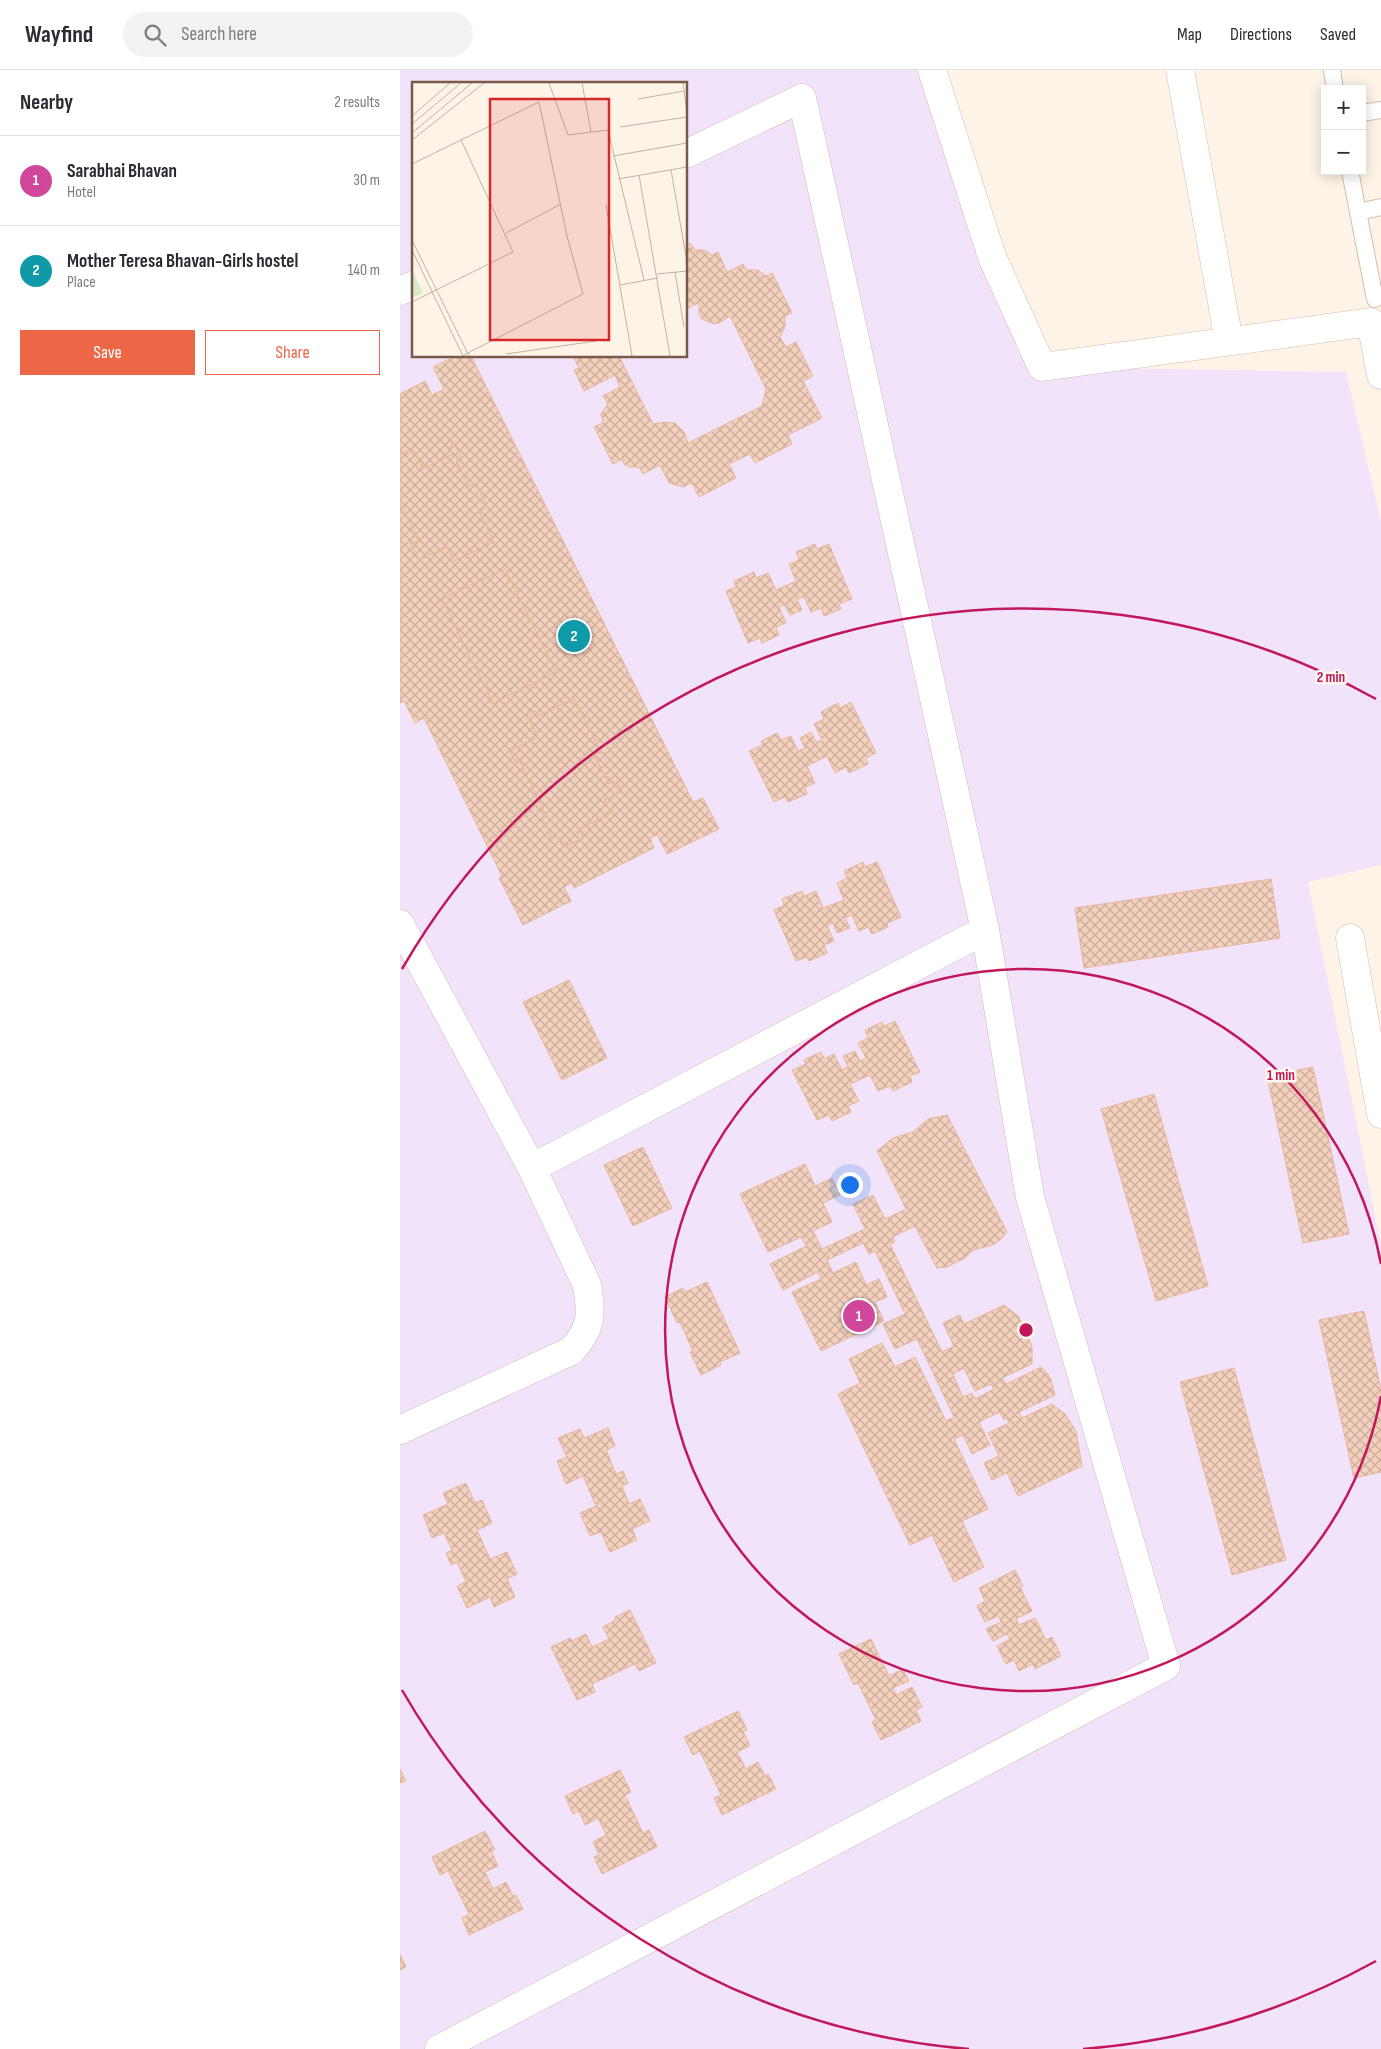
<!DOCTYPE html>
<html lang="en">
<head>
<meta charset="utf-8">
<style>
	body { margin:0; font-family:"Sofia Sans Condensed",sans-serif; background:#f2f2f3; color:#2b2b33 }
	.controls { position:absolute; right:15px; top:15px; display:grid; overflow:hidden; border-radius:0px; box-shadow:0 2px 12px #0003 }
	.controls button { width:45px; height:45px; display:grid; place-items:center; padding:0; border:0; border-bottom:1px solid #e1e1e2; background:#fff; color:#2b2b33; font:25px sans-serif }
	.you { position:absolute; left:449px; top:1114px; width:18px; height:18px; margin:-12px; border:4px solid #fff; border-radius:50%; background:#1a73e8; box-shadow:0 0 0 8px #1a73e833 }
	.badge { display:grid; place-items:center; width:32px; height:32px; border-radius:50%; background:#ed6646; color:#fff; font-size:16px; font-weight:700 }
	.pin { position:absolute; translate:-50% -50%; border:2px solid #fff; box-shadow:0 1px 5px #0006 }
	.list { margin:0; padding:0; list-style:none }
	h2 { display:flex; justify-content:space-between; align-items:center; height:65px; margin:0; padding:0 20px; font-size:21px }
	h2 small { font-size:16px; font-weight:400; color:#7c7c81 }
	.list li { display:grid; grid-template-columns:32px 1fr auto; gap:15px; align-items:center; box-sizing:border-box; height:90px; padding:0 20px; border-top:1px solid #e1e1e2 }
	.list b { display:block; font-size:19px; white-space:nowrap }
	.list p { margin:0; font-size:16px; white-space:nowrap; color:#7c7c81 }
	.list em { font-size:16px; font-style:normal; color:#7c7c81 }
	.actions { display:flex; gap:10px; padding:15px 20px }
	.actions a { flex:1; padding:11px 0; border:1px solid #ed6646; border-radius:0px; text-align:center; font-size:18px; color:#ed6646 }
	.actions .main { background:#ed6646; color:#fff }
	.icon { flex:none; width:28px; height:28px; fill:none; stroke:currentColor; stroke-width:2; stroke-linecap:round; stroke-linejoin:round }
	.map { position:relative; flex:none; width:981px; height:1979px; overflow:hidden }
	header { display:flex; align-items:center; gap:30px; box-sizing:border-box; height:70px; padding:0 25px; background:#fff; border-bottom:1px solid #e1e1e2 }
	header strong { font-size:24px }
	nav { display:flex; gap:28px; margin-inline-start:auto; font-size:18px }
	.search { width:350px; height:45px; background:#f2f2f3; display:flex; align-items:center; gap:12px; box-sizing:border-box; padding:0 18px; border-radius:28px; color:#7c7c81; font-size:19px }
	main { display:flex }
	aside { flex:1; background:#fff }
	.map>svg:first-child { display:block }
</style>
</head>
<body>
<header>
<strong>Wayfind</strong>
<div class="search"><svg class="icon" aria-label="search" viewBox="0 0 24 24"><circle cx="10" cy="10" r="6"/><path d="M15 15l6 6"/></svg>Search here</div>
<nav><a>Map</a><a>Directions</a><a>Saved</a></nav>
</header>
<main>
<aside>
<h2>Nearby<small>2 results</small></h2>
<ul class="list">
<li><span class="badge" style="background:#d1479c">1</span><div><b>Sarabhai Bhavan</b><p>Hotel</p></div><em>30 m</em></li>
<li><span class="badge" style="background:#0f9aa8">2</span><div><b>Mother Teresa Bhavan-Girls hostel</b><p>Place</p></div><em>140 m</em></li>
</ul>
<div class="actions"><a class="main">Save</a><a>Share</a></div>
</aside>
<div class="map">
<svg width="981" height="1979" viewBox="0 0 981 1979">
	<defs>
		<pattern id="building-cross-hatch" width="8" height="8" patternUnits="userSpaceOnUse" patternTransform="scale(1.25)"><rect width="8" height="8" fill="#f4d1bd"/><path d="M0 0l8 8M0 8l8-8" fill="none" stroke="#caad9c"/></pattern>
	</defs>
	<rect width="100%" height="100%" fill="#fdf4e7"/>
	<path fill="#f1e3fa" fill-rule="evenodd" d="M 0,0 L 532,0 L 642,297 L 946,302 L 981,451 L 981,795 L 908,812 L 981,1175 L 981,1979 L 0,1979 ZM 14,14 L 286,14 L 286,286 L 14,286 Z"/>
	<g fill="url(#building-cross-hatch)" stroke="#e8b79c" fill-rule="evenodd">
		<polygon points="290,173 295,180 304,180 312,185 318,182 327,202 343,194 347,200 358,200 366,206 372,203 392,243 385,246 385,257 380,267 386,277 396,272 413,306 403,311 422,348 388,365 392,374 355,393 350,384 329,394 336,408 299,427 292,413 283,417 269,413 260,395 243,404 239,397 229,397 224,394 222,389 213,394 194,357 203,353 201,344 208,334 203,326 220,317 215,305 184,321 174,300 179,298 173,286 219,286 253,354 264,352 275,353 284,362 288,373 362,336 366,319 330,246 319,253 314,254 302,249 299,244 299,233 286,239 286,175"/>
		<path d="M 56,286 L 71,286 L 293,732 L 303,728 L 319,759 L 267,784 L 257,765 L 250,768 L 254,778 L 174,818 L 172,813 L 164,817 L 171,831 L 123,855 L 99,808 L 102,806 L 24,648 L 15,653 L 4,631 L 0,633 L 0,433 L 19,471 L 11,474 L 19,490 L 47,477 L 54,491 L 94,472 L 79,441 L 87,437 L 76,413 L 69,416 L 56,390 L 61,387 L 54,374 L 49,377 L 53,384 L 23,399 L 13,379 L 0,385 L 0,324 L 25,311 L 32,325 L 44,319 L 33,297 ZM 105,499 L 156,602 L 93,633 L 42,529 ZM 174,628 L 201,682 L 194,685 L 209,714 L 216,711 L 222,721 L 204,730 L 211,743 L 179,759 L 183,768 L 163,777 L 157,766 L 152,768 L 142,747 L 146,745 L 119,689 L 115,691 L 110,681 L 138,667 L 127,645 L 135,641 L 138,646 Z"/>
		<polygon points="54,374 61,387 56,390 69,416 76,413 87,437 79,441 94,472 54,491 47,477 19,490 11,474 19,471 0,433 0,385 13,379 23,399 53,384 49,377"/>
		<polygon points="415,474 417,479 429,474 452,529 439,534 441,539 424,546 421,538 411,542 404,527 397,529 402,540 390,545 385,535 379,537 386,553 376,557 379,565 362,573 360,568 348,573 326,521 336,517 334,511 354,502 356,508 368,503 376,520 396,511 389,494 399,490 396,482"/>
		<polygon points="105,499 156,602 93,633 42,529"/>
		<polygon points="174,628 201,682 194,685 209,714 216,711 222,721 204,730 211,743 179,759 183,768 163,777 157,766 152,768 142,747 146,745 119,689 115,691 110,681 138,667 127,645 135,641 138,646"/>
		<polygon points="451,632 476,683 466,688 468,694 449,703 446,697 435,703 427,686 407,696 415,713 405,717 407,724 388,732 385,727 374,732 349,681 363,675 361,671 377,663 381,670 391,666 398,681 405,678 400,668 411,662 416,672 422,670 414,654 424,649 421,642 438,633 440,638"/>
		<polygon points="463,792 465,797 477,792 501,847 487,853 488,857 472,864 468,857 459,861 452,845 445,848 450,858 437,863 433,853 427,855 434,871 424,875 427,883 409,891 407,887 396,891 374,840 384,835 382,829 402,821 404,826 416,821 423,838 444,830 437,813 447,808 444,801"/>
		<polygon points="871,809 880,868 684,898 675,838"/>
		<polygon points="169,910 207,988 162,1010 123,932"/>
		<polygon points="495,951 520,1002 510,1006 512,1012 493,1021 490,1016 478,1021 470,1005 450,1014 459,1031 448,1036 451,1042 432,1051 429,1045 417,1050 392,1000 406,994 404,990 421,982 424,989 434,984 442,1000 448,997 443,986 455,981 460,991 466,988 458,973 468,968 465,960 482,952 484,956"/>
		<polygon points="913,997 949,1164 903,1173 867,1006"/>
		<polygon points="754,1024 808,1216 756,1231 701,1039"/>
		<path d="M 547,1045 L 607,1162 L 600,1170 L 593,1175 L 573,1180 L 565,1188 L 547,1197 L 537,1198 L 515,1156 L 493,1167 L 495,1172 L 490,1174 L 542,1282 L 554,1276 L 543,1253 L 560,1245 L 564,1254 L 604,1235 L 618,1246 L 626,1260 L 632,1277 L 632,1294 L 602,1308 L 606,1314 L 641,1297 L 647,1303 L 651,1310 L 655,1325 L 619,1342 L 622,1348 L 652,1334 L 665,1344 L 676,1361 L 682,1396 L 618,1426 L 607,1403 L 592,1410 L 584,1393 L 599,1386 L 588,1363 L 609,1353 L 607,1348 L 604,1350 L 600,1342 L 579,1352 L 590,1375 L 572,1384 L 563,1365 L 554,1369 L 588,1439 L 562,1451 L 584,1497 L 554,1512 L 532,1465 L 510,1475 L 438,1324 L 460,1313 L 449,1289 L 482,1273 L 495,1297 L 515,1287 L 546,1351 L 554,1347 L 517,1269 L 495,1279 L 483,1254 L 505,1244 L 475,1181 L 469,1184 L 463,1173 L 427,1190 L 433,1203 L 456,1192 L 466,1215 L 479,1209 L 487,1227 L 475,1232 L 484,1251 L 421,1281 L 392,1222 L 421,1209 L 418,1202 L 383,1220 L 370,1194 L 406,1176 L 401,1167 L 368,1182 L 340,1124 L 405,1094 L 415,1116 L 432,1108 L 440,1125 L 423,1133 L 432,1152 L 413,1161 L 422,1179 L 465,1159 L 453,1134 L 473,1125 L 485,1149 L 506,1139 L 477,1081 L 493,1068 L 513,1062 L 528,1049 ZM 564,1298 L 575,1321 L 591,1314 L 594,1319 L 575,1329 L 572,1323 L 563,1327 L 553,1304 Z"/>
		<polygon points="243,1077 272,1138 233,1156 204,1095"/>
		<polygon points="307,1212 340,1283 320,1292 321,1295 301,1305 290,1282 293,1281 280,1252 277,1253 265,1227 283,1218 285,1222"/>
		<polygon points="964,1241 981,1320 981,1402 954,1408 919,1250"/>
		<polygon points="834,1298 886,1490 832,1505 780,1312"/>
		<polygon points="208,1358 215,1376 206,1380 216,1404 223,1401 228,1413 222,1416 229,1434 240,1429 250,1451 232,1459 237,1470 210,1482 201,1462 190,1466 180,1443 196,1436 183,1406 166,1414 157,1391 167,1387 158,1368 180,1359 184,1368"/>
		<polygon points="66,1413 75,1433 82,1430 92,1453 77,1460 90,1489 107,1482 117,1504 107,1509 115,1527 94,1537 90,1527 67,1538 57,1516 66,1512 57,1492 51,1495 46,1483 52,1480 44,1463 32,1468 23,1445 48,1434 43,1423"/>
		<polygon points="615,1500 623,1516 620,1517 632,1541 616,1549 619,1555 635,1548 646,1570 652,1567 661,1586 635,1599 633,1594 619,1601 614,1590 606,1594 597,1576 610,1569 607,1564 593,1571 586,1559 601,1552 598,1546 585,1552 577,1536 585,1531 579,1518"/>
		<polygon points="230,1540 256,1593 239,1601 235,1594 192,1614 195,1622 177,1630 151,1577 170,1568 172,1571 186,1564 192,1577 209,1569 203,1557 216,1550 215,1547"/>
		<polygon points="471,1569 489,1606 503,1599 509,1611 493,1618 496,1625 512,1617 522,1637 516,1640 521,1651 481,1670 472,1652 476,1650 458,1613 454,1615 439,1584"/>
		<polygon points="338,1641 347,1660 343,1661 350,1676 337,1682 346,1699 358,1692 365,1706 368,1704 376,1719 322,1745 314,1728 321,1725 300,1681 293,1685 284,1667"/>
		<polygon points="0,1699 6,1711 0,1713"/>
		<polygon points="220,1700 231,1722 225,1725 243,1763 249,1760 257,1777 202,1804 194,1787 199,1785 193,1772 206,1765 198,1748 185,1755 179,1741 173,1744 165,1726"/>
		<polygon points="85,1761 95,1780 91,1781 98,1796 85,1802 93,1819 106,1812 113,1826 116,1825 123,1839 69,1865 62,1848 69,1844 48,1801 40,1805 32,1787"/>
		<polygon points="0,1884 6,1897 0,1900"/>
	</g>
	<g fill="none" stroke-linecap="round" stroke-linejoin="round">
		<defs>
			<g id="service">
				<polyline points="932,0 935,19"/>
				<polyline points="962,43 981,40"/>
				<polyline points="950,101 975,229"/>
				<polyline points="958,142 981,137"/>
			</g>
			<g id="minor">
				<polyline points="532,0 592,187 642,297 971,252 981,305"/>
				<polyline points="780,0 829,271"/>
				<polyline points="0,221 14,215"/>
				<path d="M 0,854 L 132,1098 L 187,1215 C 192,1244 192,1259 171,1281 L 0,1360"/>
				<polyline points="950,868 981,1044"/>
				<polyline points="132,1098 585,860"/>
				<polyline points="39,1979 766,1596 630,1127 585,860 402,28 286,84"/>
			</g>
		</defs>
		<use href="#service" stroke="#d3bdae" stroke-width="18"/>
		<use href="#minor" stroke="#d3bdae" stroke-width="29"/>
		<use href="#service" stroke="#fff" stroke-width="16"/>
		<use href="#minor" stroke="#fff" stroke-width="28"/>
	</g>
	<g fill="none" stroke="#c2185b" stroke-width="2.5">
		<path d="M981 1326A361 361 0 1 1 981 1194"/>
		<path d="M976 1891A721 721 0 0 1 683 1979M569 1979A721 721 0 0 1 2 1620M2 899A721 721 0 0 1 976 629"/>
	</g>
	<g transform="translate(12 12)">
		<rect width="275" height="275" fill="#fdf4e7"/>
		<path d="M 0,188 L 11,211 L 0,216 Z" fill="#d6ecc4"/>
		<path fill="none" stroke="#c4b1a3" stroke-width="1" d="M 137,1 L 156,53 L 196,48 L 232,198M 170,1 L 179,50M 271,1 L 275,31M 226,17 L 272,9M 0,34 L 38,1M 0,42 L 49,1M 208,45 L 275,35M 0,51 L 60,1M 0,58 L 72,1M 201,74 L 275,61M 0,82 L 127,20 L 155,154 L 171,212 L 50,274M 259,88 L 275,180M 227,93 L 258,274M 206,97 L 275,85M 194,123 L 220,274M 94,151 L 149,122M 0,158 L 57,274M 0,168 L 51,274M 263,190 L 272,245M 245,192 L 275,189M 208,203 L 246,196M 0,220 L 101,170 L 49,58M 94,272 L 184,259"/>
		<path fill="#d62828" fill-opacity="0.15" stroke="#d62828" stroke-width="2.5" d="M 78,17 L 197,17 L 197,258 L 78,258 Z"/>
		<rect width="275" height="275" fill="none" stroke="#795949" stroke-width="2.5"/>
	</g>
	<circle cx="626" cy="1260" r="8" fill="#c2185b" stroke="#fff8ee" stroke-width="2.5"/>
	<g font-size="15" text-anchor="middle" font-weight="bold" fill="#c2185b" stroke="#fff8ee" stroke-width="5" stroke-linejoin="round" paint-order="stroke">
		<text x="931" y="612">2 min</text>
		<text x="881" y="1010">1 min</text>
	</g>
</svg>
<div class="controls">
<button>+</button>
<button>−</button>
</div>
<div class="you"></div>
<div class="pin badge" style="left:459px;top:1246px;background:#d1479c">1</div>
<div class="pin badge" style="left:174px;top:566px;background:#0f9aa8">2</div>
</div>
</main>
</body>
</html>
